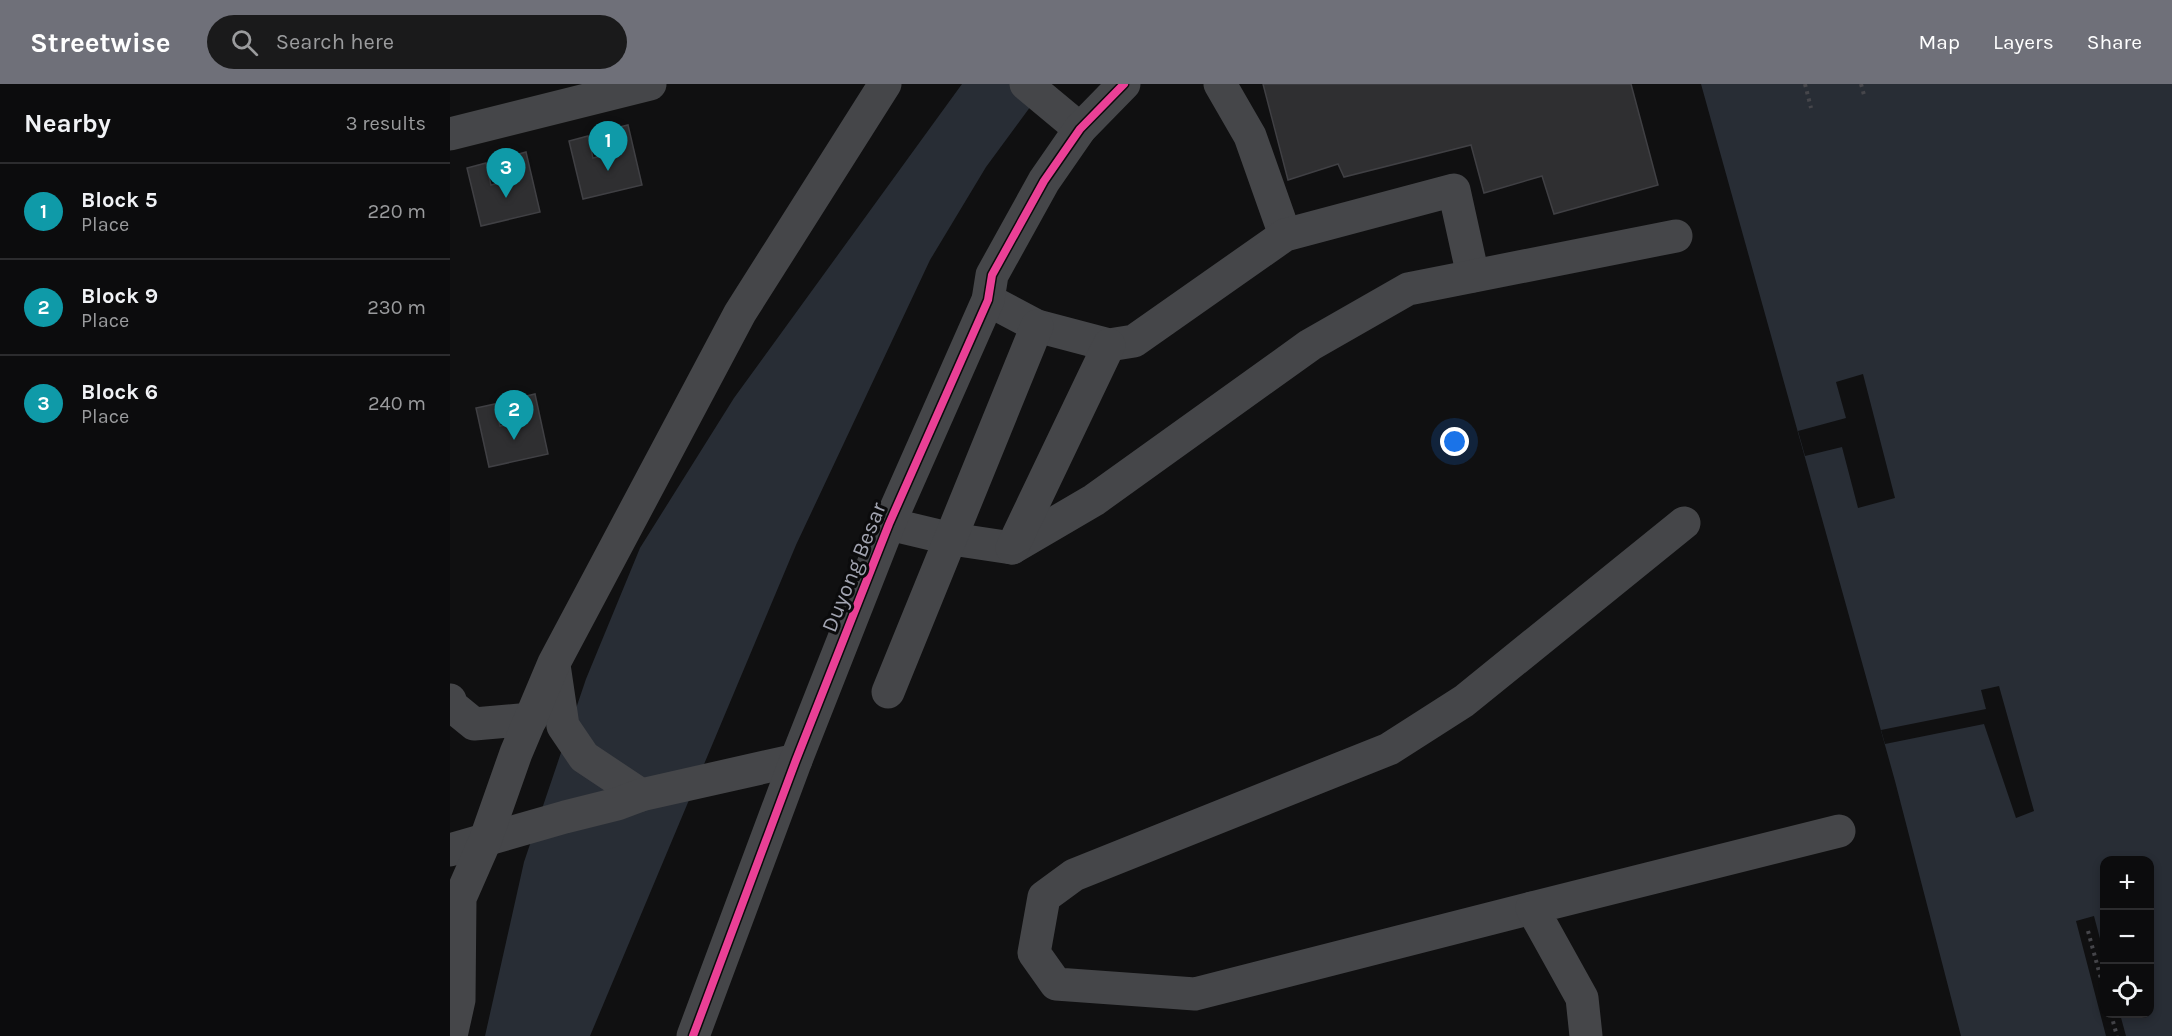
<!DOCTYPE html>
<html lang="en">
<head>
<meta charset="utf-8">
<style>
	body { margin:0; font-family:Karla,sans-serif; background:#1a1a1b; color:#f1f3f6 }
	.controls { position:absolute; right:18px; bottom:18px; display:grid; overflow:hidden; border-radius:12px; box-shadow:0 3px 9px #0003 }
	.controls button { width:54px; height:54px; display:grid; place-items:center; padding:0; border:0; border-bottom:2px solid #2c2c2e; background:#0c0c0d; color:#f1f3f6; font:30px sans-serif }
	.you { position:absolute; left:1005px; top:358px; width:21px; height:21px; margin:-15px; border:4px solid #fff; border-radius:50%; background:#1a73e8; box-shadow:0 0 0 9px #1a73e833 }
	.badge { display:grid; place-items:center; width:39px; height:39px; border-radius:50%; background:#6f7079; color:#fff; font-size:20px; font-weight:700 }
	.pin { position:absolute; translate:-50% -50px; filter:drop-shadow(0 2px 3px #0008) }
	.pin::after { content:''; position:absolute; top:32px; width:21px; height:18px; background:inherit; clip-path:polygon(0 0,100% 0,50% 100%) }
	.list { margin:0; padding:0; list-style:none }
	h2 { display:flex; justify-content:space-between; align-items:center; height:78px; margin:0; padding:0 24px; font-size:26px }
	h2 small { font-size:20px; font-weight:400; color:#9a9b9d }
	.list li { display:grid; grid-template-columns:39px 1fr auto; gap:18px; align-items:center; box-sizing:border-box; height:96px; padding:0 24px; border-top:2px solid #2c2c2e }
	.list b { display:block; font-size:22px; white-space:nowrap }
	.list p { margin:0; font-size:20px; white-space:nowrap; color:#9a9b9d }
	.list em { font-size:20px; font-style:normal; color:#9a9b9d }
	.icon { flex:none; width:33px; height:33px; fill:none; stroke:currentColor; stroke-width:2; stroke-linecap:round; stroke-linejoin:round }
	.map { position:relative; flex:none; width:1722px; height:952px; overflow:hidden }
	header { display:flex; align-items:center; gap:36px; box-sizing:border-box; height:84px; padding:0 30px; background:#6f7079; color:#fff }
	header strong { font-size:28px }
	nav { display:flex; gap:33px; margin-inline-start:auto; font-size:21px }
	.search { width:420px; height:54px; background:#1a1a1b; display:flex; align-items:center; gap:15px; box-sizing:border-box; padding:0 21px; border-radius:33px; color:#9a9b9d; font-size:22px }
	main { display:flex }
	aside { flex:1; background:#0c0c0d }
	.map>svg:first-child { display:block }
</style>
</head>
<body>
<header>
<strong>Streetwise</strong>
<div class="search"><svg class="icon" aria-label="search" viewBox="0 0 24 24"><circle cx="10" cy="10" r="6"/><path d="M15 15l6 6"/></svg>Search here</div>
<nav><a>Map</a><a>Layers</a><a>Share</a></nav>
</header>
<main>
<aside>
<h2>Nearby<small>3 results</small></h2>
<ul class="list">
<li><span class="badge" style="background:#0f9aa8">1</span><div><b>Block 5</b><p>Place</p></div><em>220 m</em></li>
<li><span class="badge" style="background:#0f9aa8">2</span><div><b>Block 9</b><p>Place</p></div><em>230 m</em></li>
<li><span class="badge" style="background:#0f9aa8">3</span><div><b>Block 6</b><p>Place</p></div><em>240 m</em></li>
</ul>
</aside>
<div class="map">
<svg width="1722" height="952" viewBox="0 0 1722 952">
	<rect width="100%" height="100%" fill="#101011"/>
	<g fill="#282d35" fill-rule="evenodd">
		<polygon points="512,0 597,0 536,83 480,176 346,461 140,952 35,952 74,778 136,595 190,464 284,314"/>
		<path d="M 1251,0 L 1722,0 L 1722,952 L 1511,952 L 1445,697 ZM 1654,776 L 1700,776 L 1700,930 L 1654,930 Z"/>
	</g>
	<g fill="#101011">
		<polygon points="1413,290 1445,414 1408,424 1392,363 1355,372 1348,347 1396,334 1386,298"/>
		<polygon points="1549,602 1584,727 1566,734 1534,640 1435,660 1431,646 1536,625 1531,606"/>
		<polygon points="1644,832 1654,870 1654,930 1670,930 1676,952 1656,952 1626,837"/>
	</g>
	<g fill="#2f2f31" stroke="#404044" stroke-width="1.5">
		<polygon points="813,0 1181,0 1208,101 1104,130 1092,92 1034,109 1021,61 894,93 888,80 838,96"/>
		<polygon points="178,41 192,101 133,115 119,57 138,52 143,74 163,69 157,46"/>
		<polygon points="76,68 90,128 31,142 17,84 36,79 41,101 60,96 55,74"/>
		<polygon points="85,310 98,370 39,383 26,324 45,320 50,342 69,338 64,315"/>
	</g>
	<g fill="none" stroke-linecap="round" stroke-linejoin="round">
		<g stroke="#46464b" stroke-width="4" stroke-dasharray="3 4.5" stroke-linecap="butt">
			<polyline points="1355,0 1361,24"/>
			<polyline points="1411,0 1414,11"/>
			<polyline points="1638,847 1654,906"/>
			<polyline points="1661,930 1667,952"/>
		</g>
		<g stroke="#454649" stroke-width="33">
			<polyline points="576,0 630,45"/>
			<polyline points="770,0 800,52 835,151"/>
			<polyline points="0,50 200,0"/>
			<polyline points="538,216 587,242 659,261 684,257 835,151 1004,106 1023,192"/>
			<polyline points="439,440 502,455 562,464 644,416 860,261 958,205 1226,152"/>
			<polyline points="562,464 659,261"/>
			<polyline points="104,581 113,642 134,673 191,711"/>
			<polyline points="438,608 587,242"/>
			<polyline points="0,616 2,622 24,640 81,635"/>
			<polyline points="0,766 115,733 167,720 191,711 346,676"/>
			<polyline points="1082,824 745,910 606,900 584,869 594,813 624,791 939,665 1014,617 1234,439"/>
			<polyline points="1,952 9,916 10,814 35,757 66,669 104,579 290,229 435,0"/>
			<polyline points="243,952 346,676 439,440 538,216 542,191 594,97 630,45 674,0"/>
			<polyline points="1136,952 1132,914 1082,824 1389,747"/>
		</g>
		<defs>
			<polyline id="cycleway" points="243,952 346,676 439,440 538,216 542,191 594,97 630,45 674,0"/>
		</defs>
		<use href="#cycleway" stroke="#0b0b0c" stroke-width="11"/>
		<use href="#cycleway" stroke="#ea4096" stroke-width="8"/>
	</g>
	<g text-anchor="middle" stroke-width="6" stroke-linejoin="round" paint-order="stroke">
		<g font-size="22" fill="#a2a4b1" stroke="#0b0b0c">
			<text transform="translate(403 483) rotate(-68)" y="8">Duyong Besar</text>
		</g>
	</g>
</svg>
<div class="controls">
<button>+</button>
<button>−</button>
<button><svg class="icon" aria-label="locate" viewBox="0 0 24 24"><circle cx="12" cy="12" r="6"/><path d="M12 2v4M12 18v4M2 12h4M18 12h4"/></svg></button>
</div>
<div class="you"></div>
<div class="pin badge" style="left:158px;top:87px;background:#0f9aa8">1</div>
<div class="pin badge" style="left:64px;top:356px;background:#0f9aa8">2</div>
<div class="pin badge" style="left:56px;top:114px;background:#0f9aa8">3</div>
</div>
</main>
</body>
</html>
